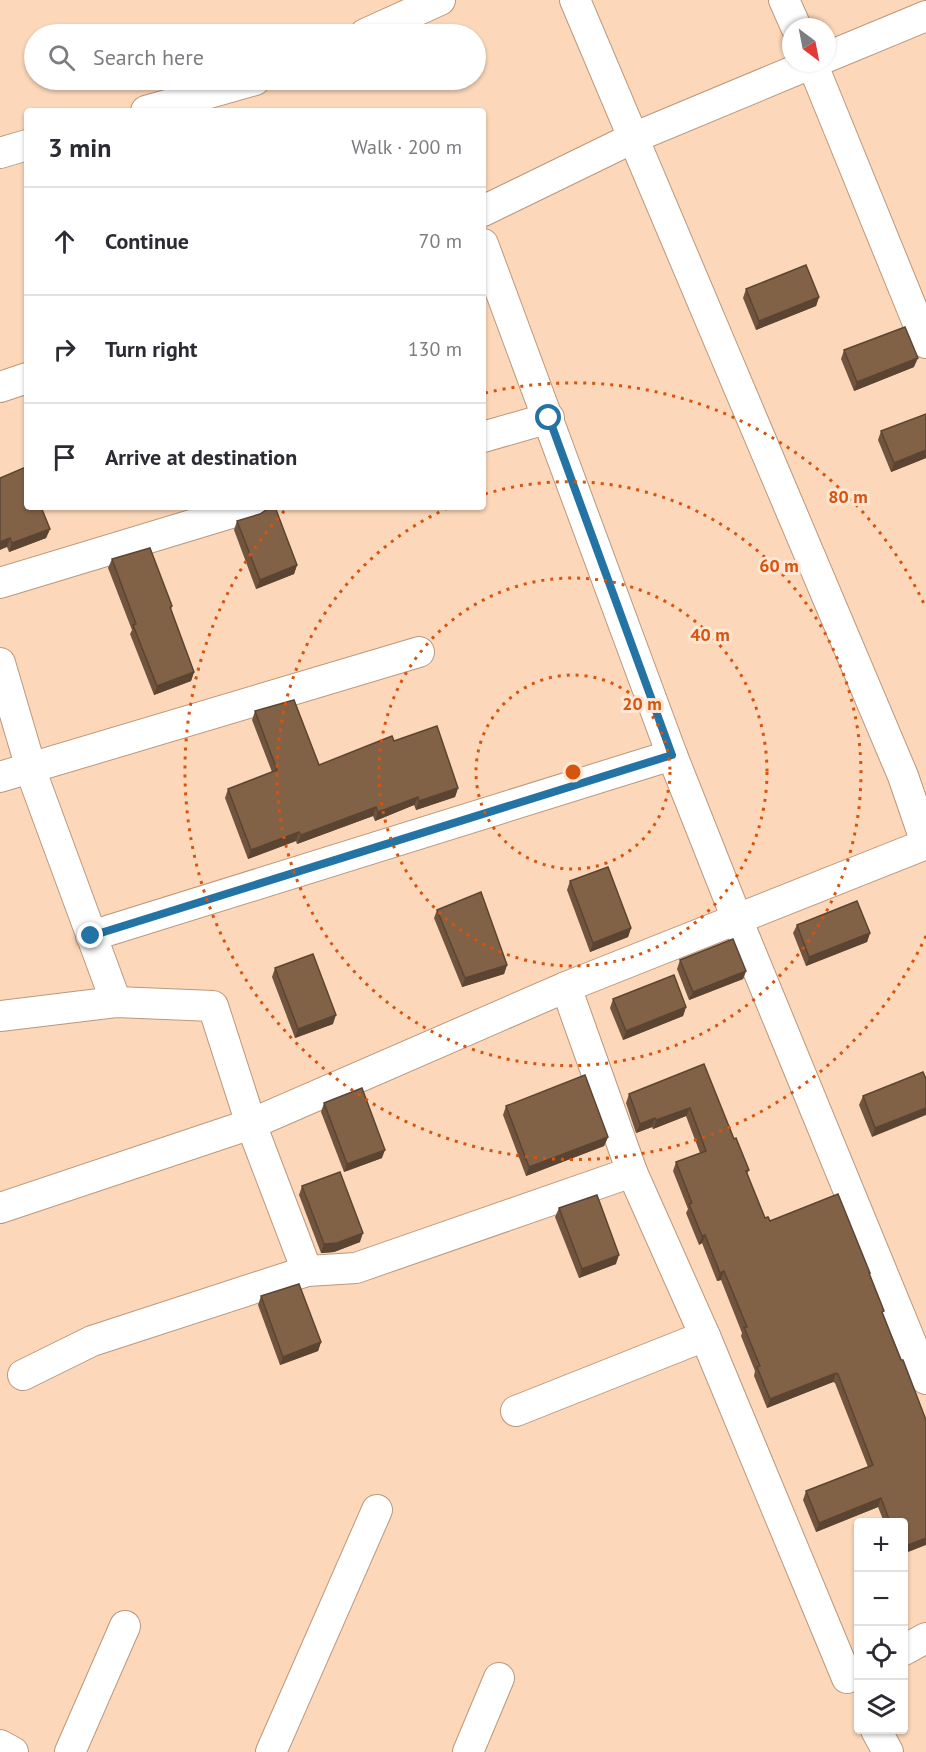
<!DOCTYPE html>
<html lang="en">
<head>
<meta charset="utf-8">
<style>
	body { margin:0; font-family:"PT Sans",sans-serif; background:#f2f2f3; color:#2b2b33 }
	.controls { position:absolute; right:18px; bottom:18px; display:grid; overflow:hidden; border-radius:6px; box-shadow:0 2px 4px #0004 }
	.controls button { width:54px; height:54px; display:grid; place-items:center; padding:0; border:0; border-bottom:2px solid #e1e1e2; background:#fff; color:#2b2b33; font:30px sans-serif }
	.compass { position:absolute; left:782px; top:18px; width:54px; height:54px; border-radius:50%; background:#fff; box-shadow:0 2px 4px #0004; rotate:148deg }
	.stop { position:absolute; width:18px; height:18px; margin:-14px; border:4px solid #2374a5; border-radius:50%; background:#fff }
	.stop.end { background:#2374a5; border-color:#fff; box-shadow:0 2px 6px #0008 }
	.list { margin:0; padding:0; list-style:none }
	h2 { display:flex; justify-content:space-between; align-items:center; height:78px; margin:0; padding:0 24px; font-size:26px }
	h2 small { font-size:20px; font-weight:400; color:#7c7c81 }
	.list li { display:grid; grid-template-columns:39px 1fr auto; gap:18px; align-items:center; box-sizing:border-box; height:108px; padding:0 24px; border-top:2px solid #e1e1e2 }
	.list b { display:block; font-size:22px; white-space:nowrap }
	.list em { font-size:20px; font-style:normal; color:#7c7c81 }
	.icon { flex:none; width:33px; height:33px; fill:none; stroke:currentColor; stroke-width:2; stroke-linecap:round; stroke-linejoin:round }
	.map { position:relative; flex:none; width:926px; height:1752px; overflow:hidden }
	.search { position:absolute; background:#fff; box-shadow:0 2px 4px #0004; left:24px; top:24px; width:462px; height:66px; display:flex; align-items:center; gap:15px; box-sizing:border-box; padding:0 21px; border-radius:33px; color:#7c7c81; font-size:22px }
	.panel { position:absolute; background:#fff; box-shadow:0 2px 4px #0004; left:24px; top:108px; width:462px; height:402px; border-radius:6px }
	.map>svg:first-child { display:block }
</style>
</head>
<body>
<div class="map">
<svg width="926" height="1752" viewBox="0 0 926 1752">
	<rect width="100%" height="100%" fill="#fcd7b9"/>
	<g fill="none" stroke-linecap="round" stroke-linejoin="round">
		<defs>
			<g id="minor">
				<polyline points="575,0 903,776 926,843"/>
				<polyline points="784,0 796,27"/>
				<polyline points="365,34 440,0"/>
				<polyline points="827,57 926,16"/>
				<polyline points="812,63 926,343"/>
				<polyline points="146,111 255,80"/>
				<polyline points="0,153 27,145"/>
				<polyline points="483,211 633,138 813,63"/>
				<polyline points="483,244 672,755 737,919 926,1379"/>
				<polyline points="0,387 27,378"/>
				<polyline points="483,437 549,418"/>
				<polyline points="0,583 251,507"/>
				<polyline points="0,663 35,782 116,1002"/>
				<polyline points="0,777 419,652"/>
				<polyline points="91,936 672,755"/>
				<polyline points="0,1016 116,1002 213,1006 251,1124 566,987"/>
				<polyline points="0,1208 251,1124 307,1271"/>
				<polyline points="23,1375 92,1341 307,1271 356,1268 632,1172"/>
				<polyline points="516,1411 705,1336"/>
				<polyline points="904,1650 926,1638"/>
				<polyline points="858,1672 847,1678 705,1336 632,1172 566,987 926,844"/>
				<polyline points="876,1730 888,1752"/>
				<polyline points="0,1745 13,1752"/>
				<polyline points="70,1752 125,1626"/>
				<polyline points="271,1752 377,1510"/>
				<polyline points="468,1752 499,1678"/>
			</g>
		</defs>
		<use href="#minor" stroke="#bb987c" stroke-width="32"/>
		<use href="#minor" stroke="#fff" stroke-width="30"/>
	</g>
	<g fill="#70543d">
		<polygon points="746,289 819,297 816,306 756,330 743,298"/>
		<polygon points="844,350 914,367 854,391 841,359"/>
		<polygon points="926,414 926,458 891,472 878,440 881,431"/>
		<polygon points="0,478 50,529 46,538 9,552 7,547"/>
		<polygon points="237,521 297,565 294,574 256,589 234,530"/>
		<polygon points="112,559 172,606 171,610 194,672 191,681 154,695 130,634 132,630 108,568"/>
		<polygon points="255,711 319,765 394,741 458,788 455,797 416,810 414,805 375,821 373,816 297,844 296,841 248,859 225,798 228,789 272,772 252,720"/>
		<polygon points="570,881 631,928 628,937 590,952 567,890"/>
		<polygon points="437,910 507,965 504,974 462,987 434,918"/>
		<polygon points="797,925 870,933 867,942 806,966 793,933"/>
		<polygon points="680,960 746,971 743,979 689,1000 677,969"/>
		<polygon points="275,968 333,1024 295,1038 272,977"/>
		<polygon points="613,999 686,1007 683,1016 623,1040 610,1008"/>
		<polygon points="704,1064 734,1139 749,1170 747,1174 765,1218 870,1275 883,1315 903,1522 884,1522 878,1507 816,1532 803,1500 806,1491 868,1467 835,1383 833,1382 767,1408 754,1376 755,1371 741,1336 742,1333 721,1280 717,1281 702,1243 699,1245 686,1213 688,1209 673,1171 676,1162 700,1153 686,1116 653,1129 652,1127 636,1133 626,1103 629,1094"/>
		<polygon points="926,1079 872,1137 859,1105 863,1096"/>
		<polygon points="324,1103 382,1158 344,1172 321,1112"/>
		<polygon points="506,1106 608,1137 604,1146 526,1176 503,1115"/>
		<polygon points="302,1186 360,1242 334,1252 321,1253 299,1195"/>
		<polygon points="559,1208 616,1264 579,1278 555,1217"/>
		<polygon points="261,1296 321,1342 318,1351 280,1365 258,1305"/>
	</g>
	<g fill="#5b4532">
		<polygon points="819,297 816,306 756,330 759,321"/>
		<polygon points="918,358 914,367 854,391 857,382"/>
		<polygon points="926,450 926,458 891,472 894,463"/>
		<polygon points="50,529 46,538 9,552 12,543"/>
		<polygon points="10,538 7,547 0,550 0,542"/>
		<polygon points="297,565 294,574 256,589 260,580"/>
		<polygon points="194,672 191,681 154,695 157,686"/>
		<polygon points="458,788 455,797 416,810 419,801"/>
		<polygon points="418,797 414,805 375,821 378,812"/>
		<polygon points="376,807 373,816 297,844 301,835"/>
		<polygon points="299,832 296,841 248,859 251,850"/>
		<polygon points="631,928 628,937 590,952 593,943"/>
		<polygon points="870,933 867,942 806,966 809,957"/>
		<polygon points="507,965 504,974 462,987 465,978"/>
		<polygon points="746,971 743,979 689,1000 693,992"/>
		<polygon points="686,1007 683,1016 623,1040 626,1031"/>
		<polygon points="336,1015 333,1024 295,1038 298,1029"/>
		<polygon points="690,1108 686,1116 653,1129 656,1120"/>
		<polygon points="926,1108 926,1115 872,1137 875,1128"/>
		<polygon points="655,1118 652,1127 636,1133 640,1124"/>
		<polygon points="608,1137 604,1146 526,1176 529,1167"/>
		<polygon points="385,1150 382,1158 344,1172 347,1164"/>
		<polygon points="363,1233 360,1242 334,1252 321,1253 324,1244"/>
		<polygon points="705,1235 702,1243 699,1245 702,1236"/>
		<polygon points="619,1255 616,1264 579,1278 582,1269"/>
		<polygon points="724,1271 721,1280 717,1281 720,1273"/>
		<polygon points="321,1342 318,1351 280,1365 283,1357"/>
		<polygon points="836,1373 833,1382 767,1408 770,1399"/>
		<polygon points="881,1498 878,1507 816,1532 819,1523"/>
		<polygon points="926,1538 926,1545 903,1554 903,1547"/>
	</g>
	<g fill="#826247" stroke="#5b4532" stroke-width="1.5">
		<polygon points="806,265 819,297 759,321 746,289"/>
		<polygon points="905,327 918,358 857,382 844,350"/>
		<polygon points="926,414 926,450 894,463 881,431"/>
		<polygon points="26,467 27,470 27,507 41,507 50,529 12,543 10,538 0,542 0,478"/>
		<polygon points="268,507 275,507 297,565 260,580 237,521 260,514 266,510"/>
		<polygon points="150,548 172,606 170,607 194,672 157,686 133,625 136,624 112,559"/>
		<polygon points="294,700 319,765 392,736 394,741 437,726 458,788 419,801 418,797 378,812 376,807 301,835 299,832 251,850 228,789 277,770 255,711"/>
		<polygon points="608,867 631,928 593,943 570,881"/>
		<polygon points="481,892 507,965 465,978 437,910"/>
		<polygon points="857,901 870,933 809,957 797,925"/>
		<polygon points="733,939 746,971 693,992 680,960"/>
		<polygon points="313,954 336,1015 298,1029 275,968"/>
		<polygon points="674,975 686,1007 626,1031 613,999"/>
		<polygon points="704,1064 734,1139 736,1138 749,1170 746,1171 765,1218 768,1217 770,1221 838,1194 870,1273 869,1273 884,1311 882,1312 901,1360 903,1360 926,1420 926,1538 903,1547 903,1522 890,1522 881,1498 819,1523 806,1491 873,1465 838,1374 836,1373 770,1399 757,1367 760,1366 744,1327 747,1327 724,1271 720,1273 705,1235 702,1236 689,1204 692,1203 676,1162 706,1151 690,1108 656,1120 655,1118 640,1124 629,1094"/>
		<polygon points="923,1072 926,1079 926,1108 875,1128 863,1096"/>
		<polygon points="585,1075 608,1137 529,1167 506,1106"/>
		<polygon points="362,1088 385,1150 347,1164 324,1103"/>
		<polygon points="340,1172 363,1233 337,1243 324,1244 302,1186"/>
		<polygon points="597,1195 619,1255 582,1269 559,1208"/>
		<polygon points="299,1284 321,1342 283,1357 261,1296"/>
	</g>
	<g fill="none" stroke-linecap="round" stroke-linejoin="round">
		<polyline stroke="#2374a5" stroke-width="8" points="91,936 672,755 549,418"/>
	</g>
	<g fill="none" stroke="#d6540e" stroke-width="3" stroke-dasharray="3 6">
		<circle cx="573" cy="772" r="97"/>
		<circle cx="573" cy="772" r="194"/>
		<path d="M485 494A292 292 0 1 1 450 507"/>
		<path d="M926 936A389 389 0 1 1 286 509M485 393A389 389 0 0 1 926 608"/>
	</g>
	<circle cx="573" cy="772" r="9" fill="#d6540e" stroke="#fee7d5" stroke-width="3"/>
	<g font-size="18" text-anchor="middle" font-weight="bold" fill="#d6540e" stroke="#fee7d5" stroke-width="6" stroke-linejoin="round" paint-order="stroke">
		<text x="848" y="503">80 m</text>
		<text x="779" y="572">60 m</text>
		<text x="710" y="641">40 m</text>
		<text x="642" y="710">20 m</text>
	</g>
</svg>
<div class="controls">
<button>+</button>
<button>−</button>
<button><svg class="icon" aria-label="locate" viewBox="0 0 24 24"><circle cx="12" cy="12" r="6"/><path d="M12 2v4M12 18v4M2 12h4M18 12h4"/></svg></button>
<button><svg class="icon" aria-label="layers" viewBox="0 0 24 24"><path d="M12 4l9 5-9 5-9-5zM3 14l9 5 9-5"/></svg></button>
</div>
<svg class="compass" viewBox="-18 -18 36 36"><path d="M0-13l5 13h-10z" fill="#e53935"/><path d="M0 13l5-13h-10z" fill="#7c7c81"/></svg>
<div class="stop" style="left:549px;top:418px"></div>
<div class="stop end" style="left:91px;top:936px"></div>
<div class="search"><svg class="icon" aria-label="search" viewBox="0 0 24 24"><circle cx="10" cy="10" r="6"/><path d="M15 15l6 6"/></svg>Search here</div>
<section class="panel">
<h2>3 min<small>Walk · 200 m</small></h2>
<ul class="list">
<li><svg class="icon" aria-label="ahead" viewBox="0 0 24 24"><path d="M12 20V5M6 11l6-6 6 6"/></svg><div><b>Continue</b></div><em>70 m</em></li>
<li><svg class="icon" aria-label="right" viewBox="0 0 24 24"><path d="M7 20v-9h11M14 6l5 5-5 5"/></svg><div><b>Turn right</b></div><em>130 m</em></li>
<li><svg class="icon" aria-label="arrive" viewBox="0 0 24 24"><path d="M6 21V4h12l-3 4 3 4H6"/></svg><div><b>Arrive at destination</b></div></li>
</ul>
</section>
</div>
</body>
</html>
